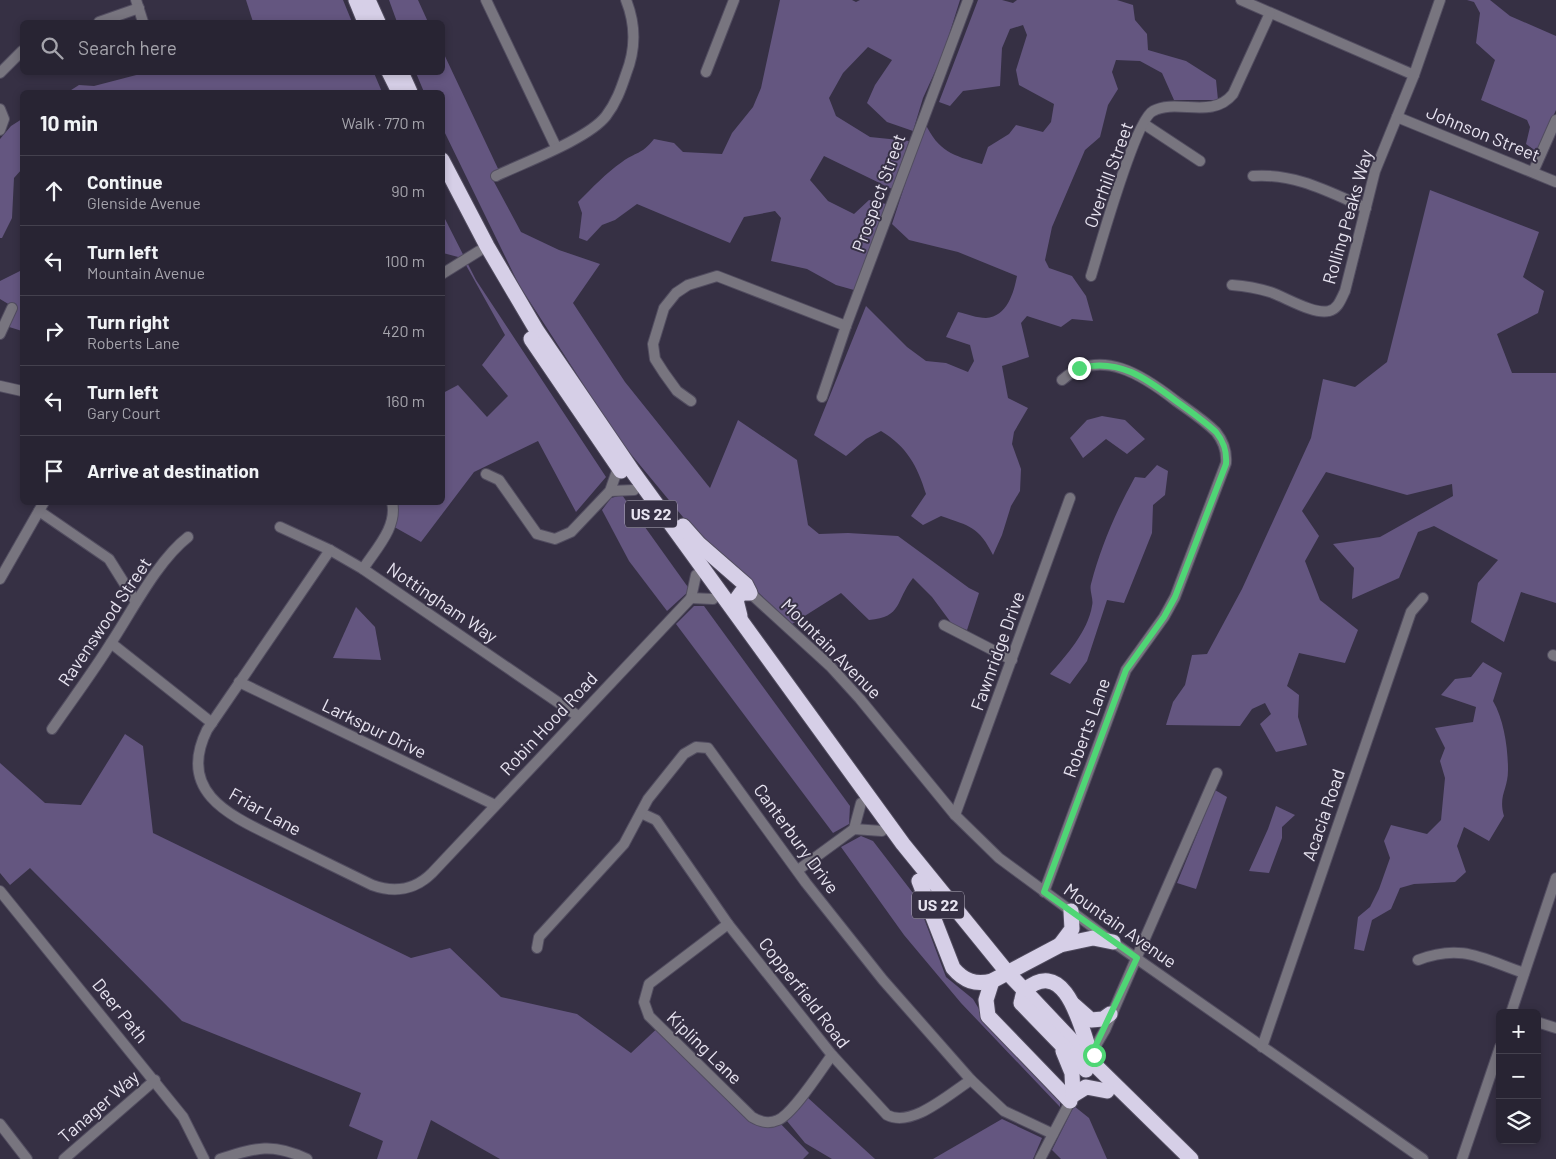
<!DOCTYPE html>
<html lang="en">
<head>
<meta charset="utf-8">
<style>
	body { margin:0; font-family:Barlow,sans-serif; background:#34303f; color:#f1f3f6 }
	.controls { position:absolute; right:15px; bottom:15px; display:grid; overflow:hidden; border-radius:8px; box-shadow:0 2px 8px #0003 }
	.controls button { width:45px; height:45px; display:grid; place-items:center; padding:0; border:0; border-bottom:1px solid #44414e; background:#282433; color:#f1f3f6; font:25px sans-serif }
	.stop { position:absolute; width:15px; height:15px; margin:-11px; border:4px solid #4fd675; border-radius:50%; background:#fff }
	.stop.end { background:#4fd675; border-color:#fff; box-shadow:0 1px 5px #0008 }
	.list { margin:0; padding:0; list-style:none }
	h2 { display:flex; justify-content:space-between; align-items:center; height:65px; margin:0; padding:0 20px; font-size:21px }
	h2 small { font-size:16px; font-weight:400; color:#a5a4ac }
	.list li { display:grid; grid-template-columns:32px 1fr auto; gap:15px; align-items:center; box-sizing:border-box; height:70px; padding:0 20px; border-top:1px solid #44414e }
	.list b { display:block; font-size:19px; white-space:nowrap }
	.list p { margin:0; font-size:16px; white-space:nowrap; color:#a5a4ac }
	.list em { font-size:16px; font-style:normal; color:#a5a4ac }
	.icon { flex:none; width:28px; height:28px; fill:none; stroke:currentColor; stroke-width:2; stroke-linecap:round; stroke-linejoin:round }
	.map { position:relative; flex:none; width:1556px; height:1159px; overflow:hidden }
	.search { position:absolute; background:#282433; box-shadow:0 2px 8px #0003; left:20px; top:20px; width:425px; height:55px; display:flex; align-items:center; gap:12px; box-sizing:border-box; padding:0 18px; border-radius:8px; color:#a5a4ac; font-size:19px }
	.panel { position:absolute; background:#282433; box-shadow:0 2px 8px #0003; left:20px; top:90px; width:425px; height:415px; border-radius:8px }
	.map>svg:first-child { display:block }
</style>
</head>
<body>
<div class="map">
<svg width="1556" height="1159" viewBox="0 0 1556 1159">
	<rect width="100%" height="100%" fill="#363044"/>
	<g fill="#645680">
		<polygon points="246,0 343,0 352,22 253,22"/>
		<polygon points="389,0 418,0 428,22 397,22"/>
		<path d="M 780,0 L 852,0 L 856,2 L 860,0 L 960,0 L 943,54 L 923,98 L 913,131 L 887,122 L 867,103 L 875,85 L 892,60 L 868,47 L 843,73 L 829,98 L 836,116 L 870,137 L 909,141 L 892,189 L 824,156 L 810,180 L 828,201 L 854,214 L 869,200 L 886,204 L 854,290 L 836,285 L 807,269 L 771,261 L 781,218 L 775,211 L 744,217 L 730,243 L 637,204 L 615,220 L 602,225 L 587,241 L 579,238 L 582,213 L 578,202 C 592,188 606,173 622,162 C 637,151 640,156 654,139 L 674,143 L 683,152 L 722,154 L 732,133 L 753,107 L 761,88 Z"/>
		<path d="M 978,0 L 1002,0 L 1013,3 L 1017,0 L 1117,0 L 1133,5 L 1135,20 L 1147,34 L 1148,50 L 1186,61 L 1216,80 L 1218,100 L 1174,100 L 1162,73 L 1140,61 L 1116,60 L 1112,72 L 1118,89 L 1108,105 L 1100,137 L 1085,150 L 1052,227 L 1045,260 L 1049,268 L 1072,276 L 1086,296 L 1093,321 L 1072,319 L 1061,327 L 1027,316 L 1021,323 L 1029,357 L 1002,366 L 1008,398 L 1028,408 L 1014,432 L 1012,444 L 1021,469 L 1020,491 L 1011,506 L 1002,535 L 993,555 C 979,527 970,526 941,516 L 923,525 L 911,516 L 926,494 C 917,465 907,447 881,431 L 866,439 L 846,456 L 814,435 L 866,306 L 907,347 L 926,361 L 946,363 L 968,372 L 974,361 L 970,345 L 946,337 L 958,312 C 967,314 977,318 986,318 C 1007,317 1014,292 1017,276 L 958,252 L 909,240 L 892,224 L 925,123 C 939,152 952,155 982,164 L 988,147 L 1009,134 L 1016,125 L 1043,132 L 1051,122 L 1054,104 L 1019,85 L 1016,70 L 1027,35 L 1023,25 L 1010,29 L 1002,48 L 1000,86 L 963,91 L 950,106 L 939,102 Z"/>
		<polygon points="1467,0 1490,0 1510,16 1556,36 1556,110 1537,152 1526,144 1530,127 1527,120 1481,100 1495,60 1476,43 1480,13 1474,2"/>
		<path d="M 443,52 L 501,175 L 493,180 L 521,232 L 559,250 L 600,264 L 573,303 L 625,382 L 710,488 L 738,420 L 797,460 L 808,525 L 819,534 L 848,533 L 898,536 L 969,588 L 979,593 L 967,630 L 952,624 L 932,597 L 913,578 C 895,601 903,617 869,620 L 841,593 L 792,624 L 702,540 L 620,441 L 519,285 L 443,129 L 442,92 L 424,92 L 416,73 L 442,72 Z"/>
		<polygon points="144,73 374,73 382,92 68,92 79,85 94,86"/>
		<polygon points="22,119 22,169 14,178 12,218 2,238 0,238 0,139 11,126"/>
		<polygon points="1430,190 1539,232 1523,277 1544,291 1538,313 1497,334 1512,373 1556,373 1556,603 1521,592 1504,642 1471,622 1478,583 1498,560 1434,526 1418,532 1399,578 1352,599 1354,568 1333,544 1380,537 1453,496 1452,484 1407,495 1326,472 1302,511 1319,536 1305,561 1320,600 1358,630 1345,663 1299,653 1287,686 1299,695 1298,717 1307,745 1276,752 1260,724 1271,714 1265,703 1252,709 1240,726 1166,725 1173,702 1185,685 1192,655 1207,654 1242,589 1311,438 1323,379 1355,387 1387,362"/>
		<polygon points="443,215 476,280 606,477 576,512 538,441 474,472 421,542 389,524 393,503 442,502 443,393 458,385 487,417 508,396 482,365 505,335 462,258 443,253"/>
		<polygon points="22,270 22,331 6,326 15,308 0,299 0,281"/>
		<polygon points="1102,416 1125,420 1145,439 1127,454 1106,439 1083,458 1070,438 1087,420"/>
		<path d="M 1157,465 L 1168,471 L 1165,495 L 1153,505 L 1152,533 L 1124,603 L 1107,600 L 1087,661 L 1070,684 L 1050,674 C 1066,656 1088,631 1092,606 C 1094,599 1089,591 1091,584 C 1101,546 1116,511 1135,477 L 1145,478 Z"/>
		<polygon points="622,495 690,590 667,611 629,561 602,510 611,498"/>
		<polygon points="694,606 704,606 850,806 849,824 833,833 676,624"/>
		<polygon points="356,607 375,627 381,660 333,658"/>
		<path d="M 1483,662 L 1502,673 L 1493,701 C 1504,720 1508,748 1508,770 C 1508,790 1498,795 1504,816 L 1489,841 L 1464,827 L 1457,846 L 1466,872 L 1455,882 L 1414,884 L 1400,888 L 1391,909 L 1372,920 L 1364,951 L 1354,949 L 1358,917 L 1370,907 L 1379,889 L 1390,858 L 1384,841 L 1391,825 L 1427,834 L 1441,820 L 1445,778 L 1440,761 L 1445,748 L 1435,728 L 1473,722 L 1476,707 L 1441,695 L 1455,679 L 1471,677 Z"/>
		<polygon points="125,734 143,746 153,833 411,958 450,948 501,997 577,1014 631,1053 663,1023 753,1116 775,1118 809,1153 803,1159 500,1159 431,1120 417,1159 377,1159 383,1141 349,1126 361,1093 182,1021 30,868 10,885 0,873 0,763 45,803 81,805"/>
		<polygon points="1215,790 1227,797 1196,889 1177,883"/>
		<polygon points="1276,806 1295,815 1282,827 1282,838 1269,873 1249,871 1268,829"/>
		<polygon points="861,836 873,841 916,897 946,977 973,999 985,1019 1060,1099 1060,1107 961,1003 904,935 841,847"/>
		<polygon points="807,1097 875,1159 832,1159 805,1143 787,1121"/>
		<polygon points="1074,1106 1089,1118 1107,1159 1061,1159 1052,1150"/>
		<polygon points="1002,1119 1042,1138 1033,1159 933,1159"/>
	</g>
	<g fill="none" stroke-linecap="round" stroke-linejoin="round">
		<defs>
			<g id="minor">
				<polyline points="136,0 143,22"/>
				<polyline points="486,0 556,147"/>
				<polyline points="1241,0 1414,75"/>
				<polyline points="99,22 139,8"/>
				<polyline points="706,72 734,0"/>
				<polyline points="0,73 22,51"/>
				<polyline points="0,109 4,119 0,130"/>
				<polyline points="1397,117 1556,182"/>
				<polyline points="1144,124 1200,161"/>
				<polyline points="1533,172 1556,120"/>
				<path d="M 496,176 C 525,162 588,139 606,116 C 616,103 621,89 626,74 C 636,49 636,25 626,0"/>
				<path d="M 1253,176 C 1295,173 1329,192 1366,208"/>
				<polyline points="442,274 479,251"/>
				<path d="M 1091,276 C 1099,250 1135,120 1153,111 C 1177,98 1212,120 1233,94 L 1270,13"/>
				<path d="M 1232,285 C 1245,286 1257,288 1270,292 C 1285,297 1314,315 1329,311 C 1338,309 1341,299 1345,291 L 1375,171 L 1414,75 L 1440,0"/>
				<polyline points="0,334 12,308"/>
				<polyline points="0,386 22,391"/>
				<polyline points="822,397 846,326 968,0"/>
				<polyline points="691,401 677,391 664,373 655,359 653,344 664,308 676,293 688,285 717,276 846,326"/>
				<polyline points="486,474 499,480 537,534 555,539 571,532 610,491 618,468"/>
				<polyline points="610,491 634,490"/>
				<polyline points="39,511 109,559 136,602"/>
				<polyline points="280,527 330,550 363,569 578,716"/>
				<path d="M 330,550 L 207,730 C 174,797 239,819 286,843 C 315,857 343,871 372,885 C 394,893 415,890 432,873 L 691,598 L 696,575"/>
				<path d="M 363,569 C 375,550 398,527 392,502"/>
				<polyline points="0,579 44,502"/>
				<polyline points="750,593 830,666 860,699 955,815 999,858 1113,942 1423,1159"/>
				<polyline points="691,598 713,599"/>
				<polyline points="944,625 1012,660"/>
				<polyline points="111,643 212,723"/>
				<polyline points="1553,655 1556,656"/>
				<polyline points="239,682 495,805"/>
				<path d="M 52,729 C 72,700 93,672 111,643 C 132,611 158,560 188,537"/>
				<path d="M 641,813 L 656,820 L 728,924 L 832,1055 L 887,1115 C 912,1128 949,1094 971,1080"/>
				<polyline points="955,815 1070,498"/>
				<polyline points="854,829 861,803"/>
				<polyline points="798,870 854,829 882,831"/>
				<polyline points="0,891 183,1117 204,1159"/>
				<path d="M 1044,892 L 1126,670 L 1164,617 L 1175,597 L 1226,463 C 1227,451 1224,442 1216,432 C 1204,420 1190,411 1176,401 C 1144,376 1100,346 1062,380"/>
				<path d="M 728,924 L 649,984 L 644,1002 L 649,1016 L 752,1117 C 760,1122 769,1124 778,1120 C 793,1114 821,1070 832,1055"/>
				<polyline points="537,948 539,937 624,844 648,799 684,754 696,747 708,748 806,883 883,980 971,1080 1004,1111 1053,1134"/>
				<path d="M 1418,960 C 1462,943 1483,959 1524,973"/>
				<polyline points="1511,1013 1556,878"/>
				<polyline points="1537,1022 1556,1028"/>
				<polyline points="1262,1047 1411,612 1423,598"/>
				<polyline points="1094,1058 1095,1047 1105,1030 1217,773"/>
				<polyline points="0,1124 27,1159"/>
				<polyline points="64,1159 155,1080"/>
				<path d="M 220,1159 C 255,1148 272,1142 307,1159"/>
				<polyline points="1040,1159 1073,1096"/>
				<polyline points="1462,1159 1500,1047"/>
			</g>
			<g id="highway">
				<polyline points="356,0 365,22"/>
				<polyline points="368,0 378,22"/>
				<polyline points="389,72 399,92"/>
				<polyline points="401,72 410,92"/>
				<polyline points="442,160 487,246 537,331 633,472 903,844 1007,972 1094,1064 1191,1159"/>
				<polyline points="531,339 621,471"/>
				<polyline points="683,526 699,544 746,585 750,593 741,593 736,600 740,616"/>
				<path d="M 919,881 L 953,968 C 964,981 975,985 992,981 L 1060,945 L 1093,938 L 1113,942"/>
				<polyline points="1060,945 1072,929 1071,911"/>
				<polyline points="992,981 986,1000 988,1016 1070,1101"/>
				<path d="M 1022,999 L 1024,991 C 1067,953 1082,1032 1092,1058"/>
				<polyline points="1021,1003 1086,1070"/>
				<polyline points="1074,1005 1091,1020 1103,1019 1110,1014"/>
				<polyline points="1063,1051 1072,1073 1073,1095"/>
				<polyline points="1073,1095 1086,1087 1107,1091"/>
			</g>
		</defs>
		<use href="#minor" stroke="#524d60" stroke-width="12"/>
		<use href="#highway" stroke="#524d60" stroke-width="17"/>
		<use href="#minor" stroke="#78757f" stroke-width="10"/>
		<use href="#highway" stroke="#d6cfe7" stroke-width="15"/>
	</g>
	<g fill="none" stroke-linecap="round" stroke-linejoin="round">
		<path stroke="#4fd675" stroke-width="6" d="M 1079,368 C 1119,358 1146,378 1176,401 C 1190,411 1204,421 1216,432 C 1224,442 1227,451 1226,464 L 1175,597 L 1164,617 L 1126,670 L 1044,892 L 1137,958 L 1095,1047 L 1094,1055"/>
	</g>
	<g text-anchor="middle" stroke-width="4" stroke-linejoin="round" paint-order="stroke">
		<g fill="#363044" stroke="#b3aebd" stroke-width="1">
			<rect x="625" y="500.5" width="52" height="27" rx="4"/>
			<rect x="912" y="891.5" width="52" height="27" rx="4"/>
		</g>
		<g font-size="16" font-weight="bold" fill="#e8e4f1">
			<text x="651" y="520">US 22</text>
			<text x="938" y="911">US 22</text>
		</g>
		<g font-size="18" fill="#e8e4f1" stroke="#363044">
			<text transform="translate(1483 134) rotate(22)" y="6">Johnson Street</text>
			<text transform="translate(1109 175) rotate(-70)" y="6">Overhill Street</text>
			<text transform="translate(879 193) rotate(-70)" y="6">Prospect Street</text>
			<text transform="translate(1348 217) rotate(-74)" y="6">Rolling Peaks Way</text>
			<text transform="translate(442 603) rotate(34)" y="6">Nottingham Way</text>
			<text transform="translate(105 622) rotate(-56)" y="6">Ravenswood Street</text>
			<text transform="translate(831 649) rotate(45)" y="6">Mountain Avenue</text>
			<text transform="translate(998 651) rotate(-70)" y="6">Fawnridge Drive</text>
			<text transform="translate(549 724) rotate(-47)" y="6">Robin Hood Road</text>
			<text transform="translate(1087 728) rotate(-70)" y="6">Roberts Lane</text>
			<text transform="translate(374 729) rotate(26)" y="6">Larkspur Drive</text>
			<text transform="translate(265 812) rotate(29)" y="6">Friar Lane</text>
			<text transform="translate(1324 815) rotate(-71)" y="6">Acacia Road</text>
			<text transform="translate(796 839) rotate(54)" y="6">Canterbury Drive</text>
			<text transform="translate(1120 926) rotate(35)" y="6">Mountain Avenue</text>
			<text transform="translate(804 993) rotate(52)" y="6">Copperfield Road</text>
			<text transform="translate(120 1011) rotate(51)" y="6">Deer Path</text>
			<text transform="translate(704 1048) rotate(44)" y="6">Kipling Lane</text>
			<text transform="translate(99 1107) rotate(-41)" y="6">Tanager Way</text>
		</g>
	</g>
</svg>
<div class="controls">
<button>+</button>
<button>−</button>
<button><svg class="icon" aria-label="layers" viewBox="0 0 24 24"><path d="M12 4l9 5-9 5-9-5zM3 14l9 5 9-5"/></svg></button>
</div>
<div class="stop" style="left:1094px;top:1055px"></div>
<div class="stop end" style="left:1079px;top:368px"></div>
<div class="search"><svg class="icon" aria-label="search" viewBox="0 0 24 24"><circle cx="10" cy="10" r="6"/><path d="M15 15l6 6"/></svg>Search here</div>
<section class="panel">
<h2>10 min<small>Walk · 770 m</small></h2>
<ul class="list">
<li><svg class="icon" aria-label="ahead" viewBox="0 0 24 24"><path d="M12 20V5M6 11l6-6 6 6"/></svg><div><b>Continue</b><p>Glenside Avenue</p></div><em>90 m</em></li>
<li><svg class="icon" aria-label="left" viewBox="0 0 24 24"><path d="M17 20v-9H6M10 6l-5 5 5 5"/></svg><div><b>Turn left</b><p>Mountain Avenue</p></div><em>100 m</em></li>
<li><svg class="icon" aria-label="right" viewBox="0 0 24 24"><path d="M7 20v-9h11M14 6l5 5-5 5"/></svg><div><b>Turn right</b><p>Roberts Lane</p></div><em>420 m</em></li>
<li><svg class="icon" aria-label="left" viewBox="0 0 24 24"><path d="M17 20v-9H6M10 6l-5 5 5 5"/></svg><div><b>Turn left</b><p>Gary Court</p></div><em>160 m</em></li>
<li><svg class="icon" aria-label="arrive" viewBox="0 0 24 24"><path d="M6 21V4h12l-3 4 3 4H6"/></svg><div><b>Arrive at destination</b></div></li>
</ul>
</section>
</div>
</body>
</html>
